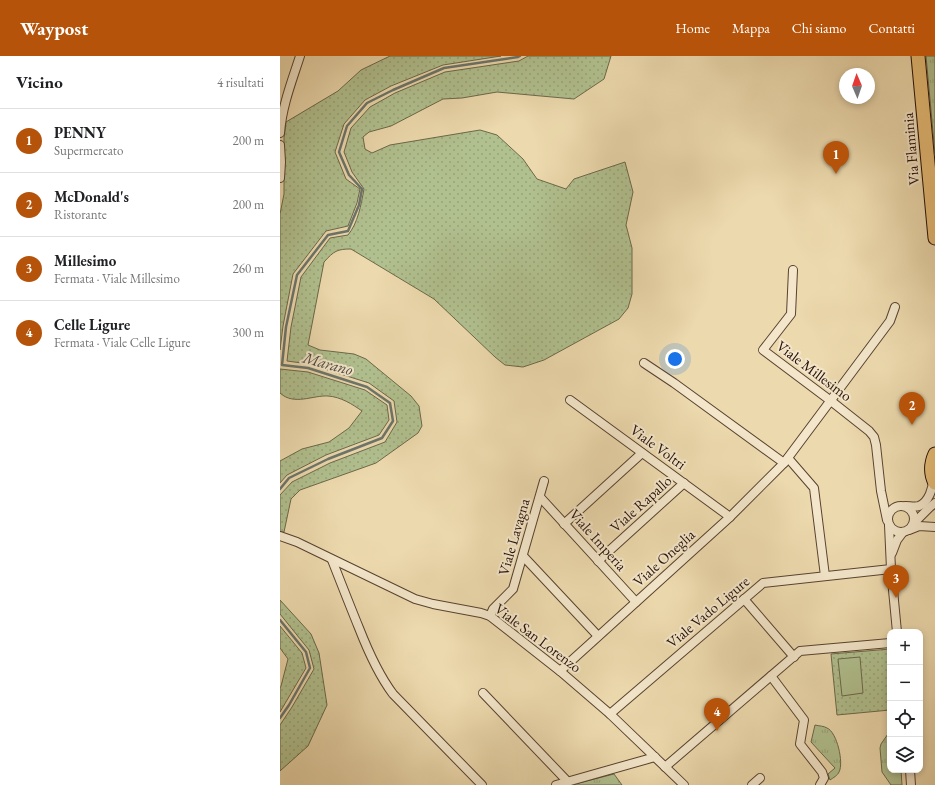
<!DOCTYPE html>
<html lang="it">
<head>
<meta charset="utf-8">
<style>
	body { margin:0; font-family:"EB Garamond",serif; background:#f2f2f2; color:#202124 }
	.controls { position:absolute; right:12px; bottom:12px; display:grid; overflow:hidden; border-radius:8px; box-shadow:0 2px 6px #0003 }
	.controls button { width:36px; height:36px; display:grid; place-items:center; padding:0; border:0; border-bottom:1px solid #e0e0e0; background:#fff; color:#202124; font:20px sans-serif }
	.compass { position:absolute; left:559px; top:12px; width:36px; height:36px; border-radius:50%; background:#fff; box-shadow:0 2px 6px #0003; rotate:358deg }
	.you { position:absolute; left:395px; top:303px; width:14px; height:14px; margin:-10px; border:3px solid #fff; border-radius:50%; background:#1a73e8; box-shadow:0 0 0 6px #1a73e833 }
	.badge { display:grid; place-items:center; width:26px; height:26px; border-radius:50%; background:#b45309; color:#fff; font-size:13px; font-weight:700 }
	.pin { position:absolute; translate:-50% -33px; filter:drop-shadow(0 1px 2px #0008) }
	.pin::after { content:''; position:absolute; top:21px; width:14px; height:12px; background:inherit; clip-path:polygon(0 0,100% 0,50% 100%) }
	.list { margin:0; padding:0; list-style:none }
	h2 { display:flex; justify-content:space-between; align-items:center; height:52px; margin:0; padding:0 16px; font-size:17px }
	h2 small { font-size:13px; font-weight:400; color:#757577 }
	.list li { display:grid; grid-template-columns:26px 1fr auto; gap:12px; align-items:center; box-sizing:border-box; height:64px; padding:0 16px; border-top:1px solid #e0e0e0 }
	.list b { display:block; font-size:15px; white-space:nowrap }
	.list p { margin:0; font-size:13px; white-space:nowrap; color:#757577 }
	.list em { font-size:13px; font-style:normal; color:#757577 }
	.icon { flex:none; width:22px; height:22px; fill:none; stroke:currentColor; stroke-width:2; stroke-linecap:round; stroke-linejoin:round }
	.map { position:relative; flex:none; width:655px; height:729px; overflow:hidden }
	header { display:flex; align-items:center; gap:24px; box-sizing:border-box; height:56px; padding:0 20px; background:#b45309; color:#fff }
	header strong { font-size:19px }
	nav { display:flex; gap:22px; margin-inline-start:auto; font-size:14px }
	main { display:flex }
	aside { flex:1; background:#fff }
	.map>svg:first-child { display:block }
</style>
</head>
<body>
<header>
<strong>Waypost</strong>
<nav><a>Home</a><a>Mappa</a><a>Chi siamo</a><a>Contatti</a></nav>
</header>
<main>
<aside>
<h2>Vicino<small>4 risultati</small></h2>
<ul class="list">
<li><span class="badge">1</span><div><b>PENNY</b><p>Supermercato</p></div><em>200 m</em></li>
<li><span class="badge">2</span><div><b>McDonald's</b><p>Ristorante</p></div><em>200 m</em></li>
<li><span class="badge">3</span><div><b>Millesimo</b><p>Fermata · Viale Millesimo</p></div><em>260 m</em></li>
<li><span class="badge">4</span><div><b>Celle Ligure</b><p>Fermata · Viale Celle Ligure</p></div><em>300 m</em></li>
</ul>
</aside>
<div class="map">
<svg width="655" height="729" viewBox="0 0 655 729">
	<defs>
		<pattern id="grass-dots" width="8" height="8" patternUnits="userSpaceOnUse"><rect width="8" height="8" fill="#b1c08f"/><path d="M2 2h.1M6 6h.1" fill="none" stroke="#98a47a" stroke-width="1.8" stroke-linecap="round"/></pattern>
		<pattern id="park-tufts" width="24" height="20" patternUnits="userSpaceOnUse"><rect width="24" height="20" fill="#b1c08f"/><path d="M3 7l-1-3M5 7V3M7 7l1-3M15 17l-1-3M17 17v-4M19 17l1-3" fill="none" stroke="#98a47a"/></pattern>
	</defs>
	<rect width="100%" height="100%" fill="#ecd9ad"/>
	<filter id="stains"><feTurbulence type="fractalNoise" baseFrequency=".005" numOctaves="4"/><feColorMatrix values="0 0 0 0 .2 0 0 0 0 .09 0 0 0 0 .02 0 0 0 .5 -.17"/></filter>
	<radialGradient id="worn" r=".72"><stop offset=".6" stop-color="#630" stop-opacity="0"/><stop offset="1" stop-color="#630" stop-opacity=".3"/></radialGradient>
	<g fill="url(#grass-dots)" stroke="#6c684b">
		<polygon points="110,0 221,0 163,9 111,30 85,44 64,68 55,96 66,123 80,133 77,147 68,170 46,175 13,218 3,270 0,294 0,158 4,138 4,82 6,66 58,35 81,14"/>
		<path d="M 248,0 L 331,0 L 324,23 L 294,43 L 217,36 L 182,42 L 163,43 L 111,70 L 89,76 L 83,81 L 85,93 L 92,97 L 110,89 L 200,74 L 217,79 L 243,103 L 257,123 L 286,133 L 294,123 L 345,106 L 353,136 L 346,169 L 352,192 L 352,238 L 348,252 L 339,263 L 264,304 L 243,311 L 225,309 L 215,301 L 154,243 L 71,193 C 57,193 54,195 44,206 L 28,289 L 40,294 L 74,298 L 86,303 L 131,340 L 139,350 L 142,370 L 138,377 L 96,407 L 20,434 L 11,443 L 4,476 L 0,476 L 0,439 L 12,426 L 50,407 L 105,386 L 117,366 L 114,345 L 89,327 L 29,308 L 7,305 L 11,271 L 21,221 L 50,182 L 68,179 C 78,167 81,149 84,133 L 72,116 L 64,96 L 71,72 L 90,51 L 115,37 L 165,16 L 239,5 Z"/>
		<path d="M 0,313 L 28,316 L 85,334 L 107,349 L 109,364 L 99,379 L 46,399 L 7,419 L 0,427 L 0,405 L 22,393 L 49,386 L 69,372 L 82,355 C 72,348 61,341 48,340 C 33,339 14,350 0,337 Z"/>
		<polygon points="0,544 31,578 39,597 47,649 28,690 0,715 0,669 12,651 34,613 29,594 0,558"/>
		<polygon points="0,570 22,597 26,612 0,656 0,632 1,630 8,603 0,592"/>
		<polygon points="610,593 610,654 557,659 551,598"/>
	</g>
	<g fill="url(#park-tufts)" stroke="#6c684b">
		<polygon points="646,0 655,0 655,98"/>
		<path d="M 535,669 C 539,670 544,670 547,672 C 557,676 564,707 559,716 C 558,719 553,722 550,724 L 548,718 L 555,712 L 531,686 Z"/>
		<polygon points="610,675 610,714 621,714 622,729 611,729 602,716 600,692 601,688"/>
		<polygon points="334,718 342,729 291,729"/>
	</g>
	<polygon fill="#b1c08f" stroke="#6c684b" points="580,601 583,637 562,640 558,603"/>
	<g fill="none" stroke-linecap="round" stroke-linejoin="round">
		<g stroke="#6b756c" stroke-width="2.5">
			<polyline points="0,433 9,422 48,403 102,382 113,365 110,347 87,331 28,312 2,309 6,271 17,219 48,179 68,175 79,149 82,133 69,119 59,96 67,70 87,47 113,34 164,12 238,1 240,0"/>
			<polyline points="0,564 26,596 30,612 9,649 0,662"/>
		</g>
		<defs>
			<g id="street">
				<path d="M 0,77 C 2,50 12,25 20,0"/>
				<polyline points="0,89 1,106 0,122"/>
				<polyline points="513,214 511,258 483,294 551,345 589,375 594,381 596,389 601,435 607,464"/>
				<polyline points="364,307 394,327 504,407"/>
				<polyline points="290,344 450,461"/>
				<polyline points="508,402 534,432 545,520"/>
				<polyline points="260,441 356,546"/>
				<circle cx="621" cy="463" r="13"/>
				<path d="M 626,450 C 630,450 635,451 639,450 C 649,446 653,432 653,423"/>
				<polyline points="634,467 650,451 655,447"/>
				<polyline points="284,468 362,397"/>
				<polyline points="609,469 611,513 617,576"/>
				<polyline points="629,474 639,470 655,471"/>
				<polyline points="0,480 17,486 135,543 153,548 201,557 210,560 280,615 330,658 404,729"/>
				<polyline points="612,497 617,484 623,476"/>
				<polyline points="243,500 318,580"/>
				<path d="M 52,504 C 61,527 70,550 79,572 C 88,595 98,618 113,638 L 202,729"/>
				<polyline points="318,505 404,427"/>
				<polyline points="464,543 514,601"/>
				<polyline points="210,560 213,553 233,533 264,425"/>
				<polyline points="280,615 450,461 504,407 610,265 615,251"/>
				<polyline points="491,620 524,664 520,688 542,716 544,722 540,729"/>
				<polyline points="203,637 288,726"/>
				<polyline points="330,658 483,527 611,513"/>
				<polyline points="385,711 520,595 610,587"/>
				<polyline points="630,714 631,729"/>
				<polyline points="276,729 375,701"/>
				<polyline points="472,729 480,722"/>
			</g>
			<g id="primary">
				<polyline points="638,0 655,182"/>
				<path d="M 655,398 C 651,407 650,417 655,427"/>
			</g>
		</defs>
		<use href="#street" stroke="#584230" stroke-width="10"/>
		<use href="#primary" stroke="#260f07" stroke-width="15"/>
		<use href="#street" stroke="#f3e6ca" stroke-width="8"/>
		<use href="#primary" stroke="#e6bc76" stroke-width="13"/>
	</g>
	<g text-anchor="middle" stroke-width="4" stroke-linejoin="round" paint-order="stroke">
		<g font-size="15" fill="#260f07" stroke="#f3e6ca">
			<text transform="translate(631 93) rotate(-95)" y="5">Via Flaminia</text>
			<text transform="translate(534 315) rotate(37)" y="5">Viale Millesimo</text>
			<text transform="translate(378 391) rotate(36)" y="5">Viale Voltri</text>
			<text transform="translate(361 448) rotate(-42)" y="5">Viale Rapallo</text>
			<text transform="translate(234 481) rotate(-74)" y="5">Viale Lavagna</text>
			<text transform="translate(318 484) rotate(48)" y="5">Viale Imperia</text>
			<text transform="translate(384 502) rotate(-42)" y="5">Viale Oneglia</text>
			<text transform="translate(428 556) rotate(-40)" y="5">Viale Vado Ligure</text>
			<text transform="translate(258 582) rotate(37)" y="5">Viale San Lorenzo</text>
		</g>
		<g font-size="16" font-style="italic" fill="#4e4a42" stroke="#f3e6ca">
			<text transform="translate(48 307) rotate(15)" y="6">Marano</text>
		</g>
	</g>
	<rect width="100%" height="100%" filter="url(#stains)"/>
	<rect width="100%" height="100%" fill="url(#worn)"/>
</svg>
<div class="controls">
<button>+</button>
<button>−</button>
<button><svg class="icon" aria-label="locate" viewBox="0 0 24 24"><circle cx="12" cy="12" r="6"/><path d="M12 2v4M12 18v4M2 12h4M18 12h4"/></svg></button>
<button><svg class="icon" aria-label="layers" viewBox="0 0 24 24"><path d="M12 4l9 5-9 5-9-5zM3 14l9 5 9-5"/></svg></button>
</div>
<svg class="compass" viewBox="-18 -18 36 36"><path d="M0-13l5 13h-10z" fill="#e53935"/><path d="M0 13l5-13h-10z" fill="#757577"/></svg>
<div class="you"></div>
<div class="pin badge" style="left:556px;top:118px">1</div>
<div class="pin badge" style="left:632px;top:369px">2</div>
<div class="pin badge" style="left:616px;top:542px">3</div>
<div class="pin badge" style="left:437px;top:675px">4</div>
</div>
</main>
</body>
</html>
